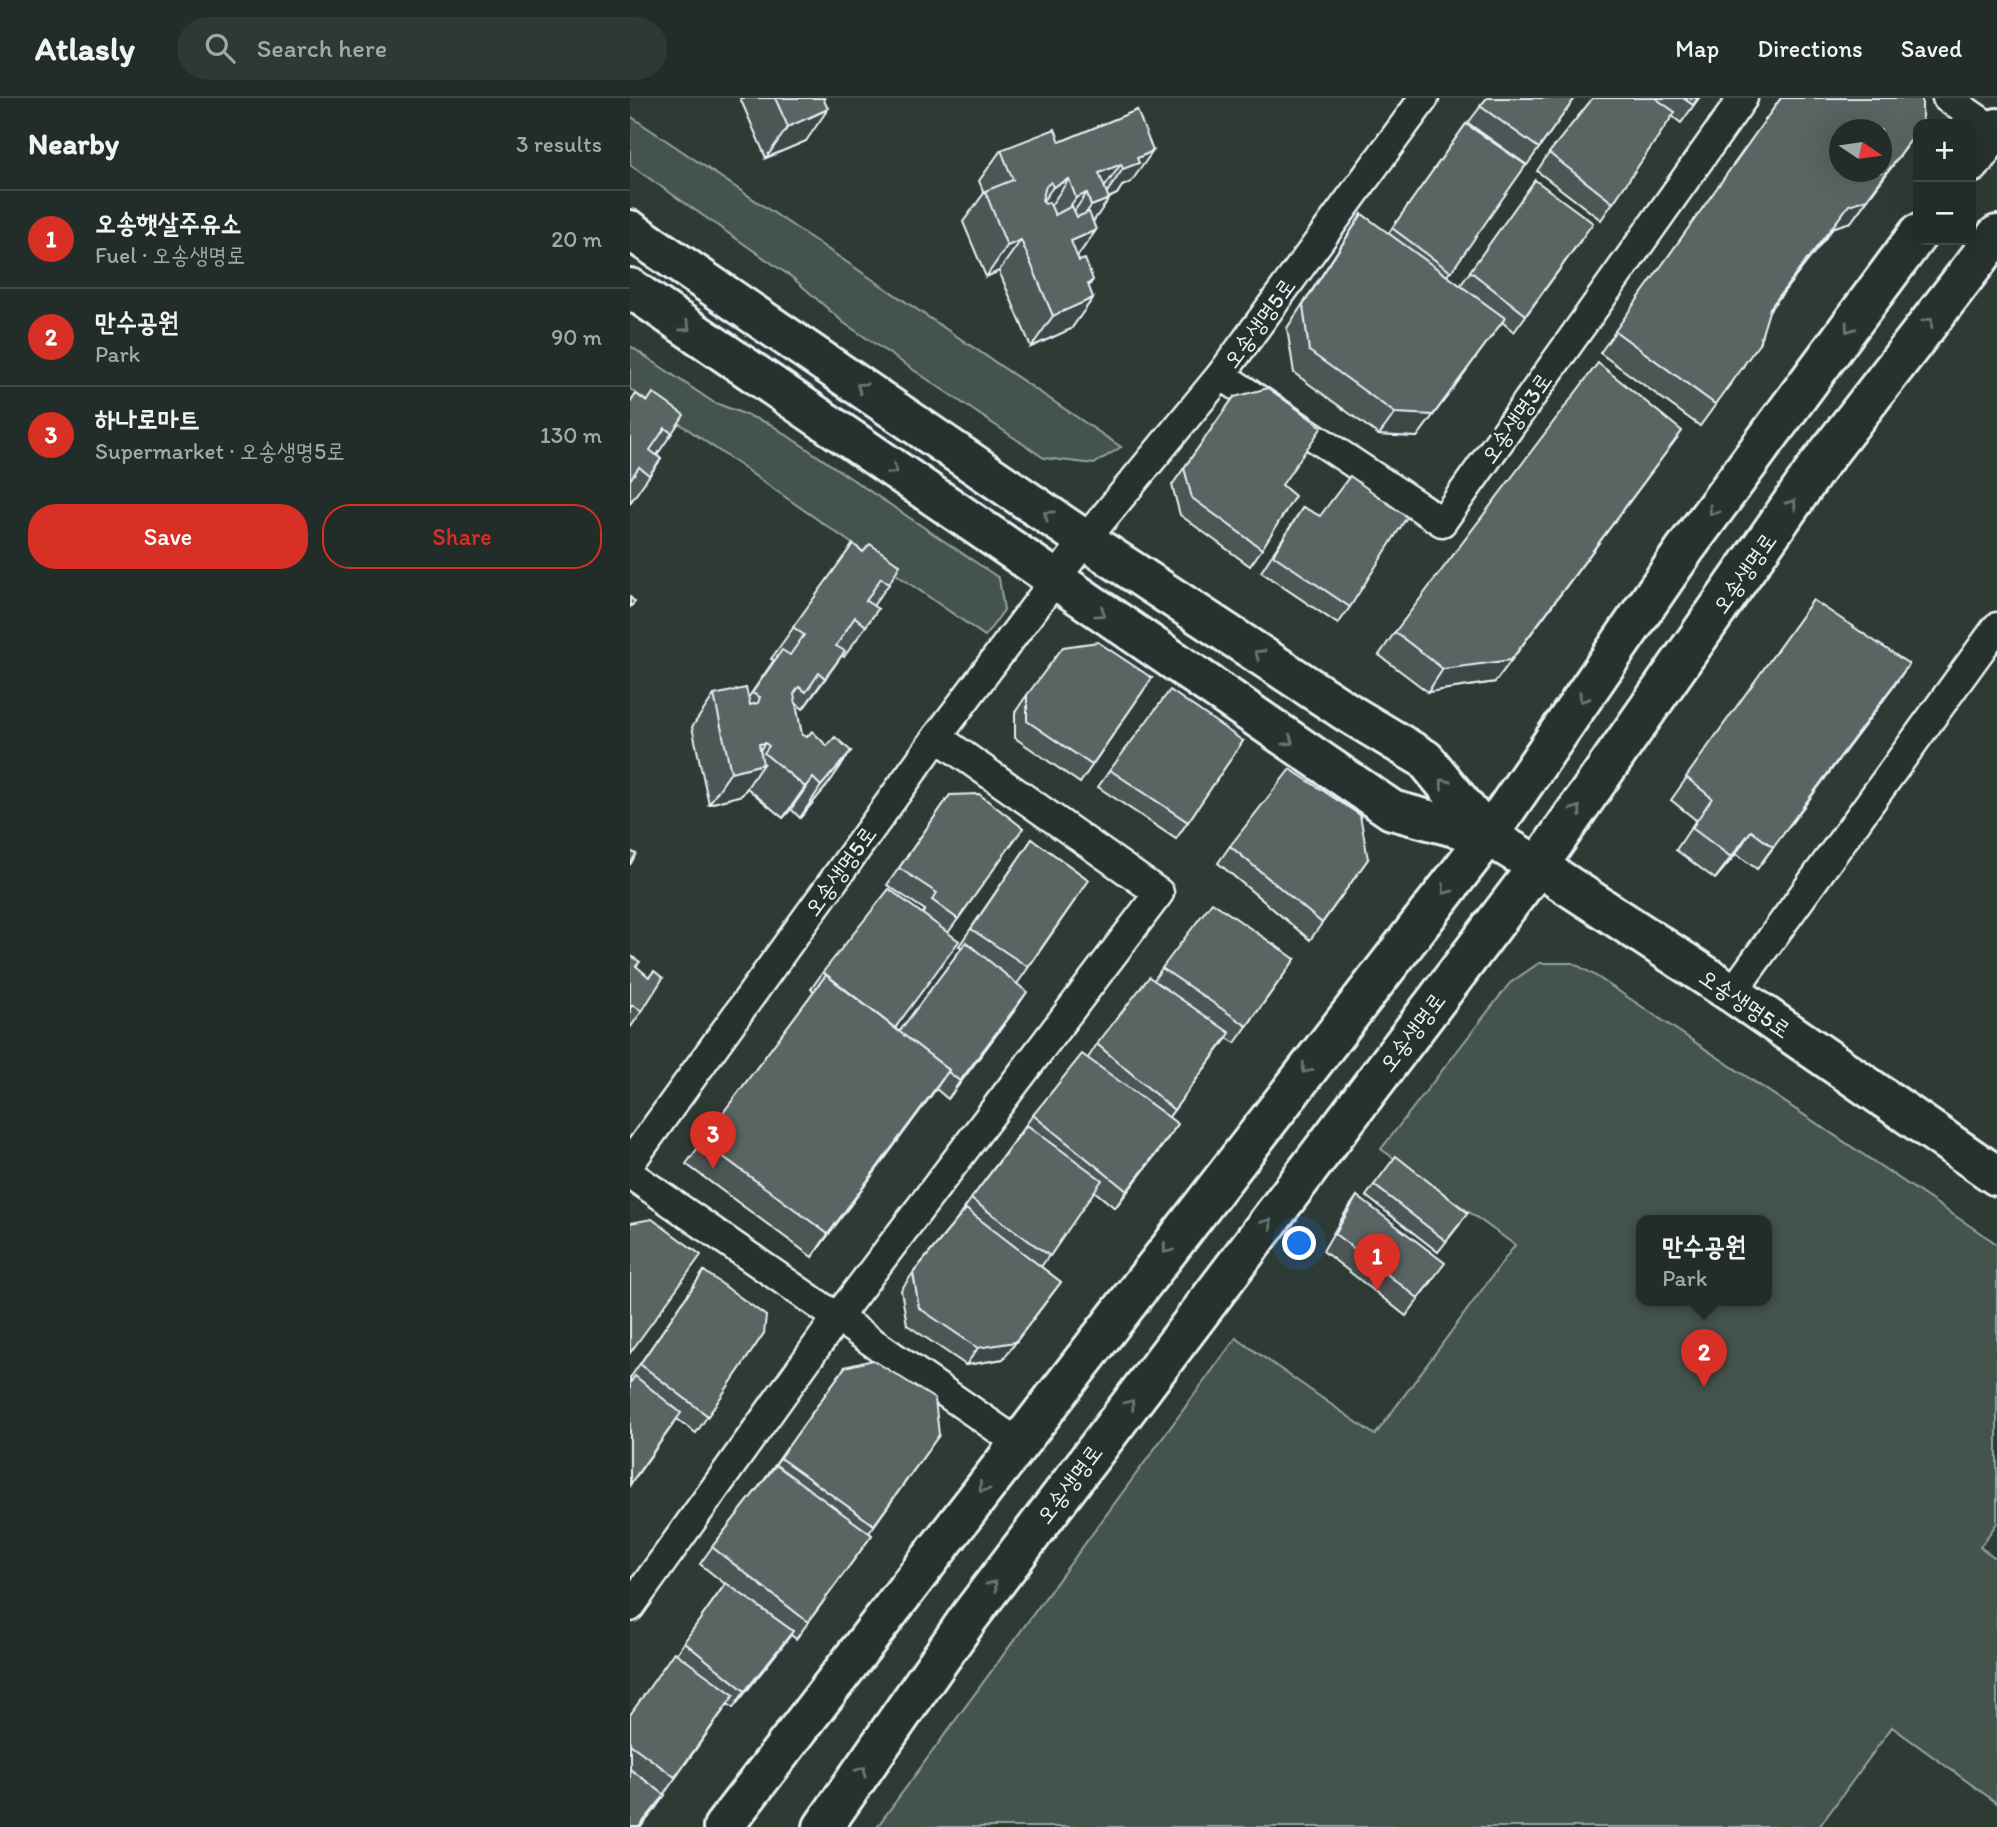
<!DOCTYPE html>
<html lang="en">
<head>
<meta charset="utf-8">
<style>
	body { margin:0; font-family:Itim,"Poor Story",sans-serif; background:#2e3834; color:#f1f3f6 }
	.controls { position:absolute; right:21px; top:21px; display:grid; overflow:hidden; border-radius:14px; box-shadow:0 7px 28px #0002 }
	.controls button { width:63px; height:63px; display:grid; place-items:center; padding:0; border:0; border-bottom:2px solid #3f4845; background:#222c28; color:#f1f3f6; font:35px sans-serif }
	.compass { position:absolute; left:1199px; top:21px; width:63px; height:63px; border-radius:50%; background:#222c28; box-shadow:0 7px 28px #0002; rotate:103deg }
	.you { position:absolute; left:670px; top:1146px; width:24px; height:24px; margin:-18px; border:5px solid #fff; border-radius:50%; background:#1a73e8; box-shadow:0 0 0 10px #1a73e833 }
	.badge { display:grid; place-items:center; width:46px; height:46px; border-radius:50%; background:#d93025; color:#fff; font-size:23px; font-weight:700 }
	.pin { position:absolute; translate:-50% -58px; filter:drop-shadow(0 2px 4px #0008) }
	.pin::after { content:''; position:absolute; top:37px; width:24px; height:21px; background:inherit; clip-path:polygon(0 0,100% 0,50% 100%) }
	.popup { position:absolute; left:1006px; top:1117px; width:136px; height:91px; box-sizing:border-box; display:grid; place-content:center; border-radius:14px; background:#222c28; filter:drop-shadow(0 2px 5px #0005); font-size:23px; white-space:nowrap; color:#a2a7a8 }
	.popup b { font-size:26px; color:#f1f3f6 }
	.popup::after { content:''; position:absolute; left:50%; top:100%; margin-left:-14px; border:14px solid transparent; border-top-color:#222c28 }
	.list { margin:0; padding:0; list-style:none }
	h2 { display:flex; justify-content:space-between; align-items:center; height:91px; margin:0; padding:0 28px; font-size:30px }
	h2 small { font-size:23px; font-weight:400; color:#a2a7a8 }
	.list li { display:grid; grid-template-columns:46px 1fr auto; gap:21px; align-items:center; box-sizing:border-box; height:98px; padding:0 28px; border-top:2px solid #3f4845 }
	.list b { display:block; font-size:26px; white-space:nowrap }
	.list p { margin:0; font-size:23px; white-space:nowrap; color:#a2a7a8 }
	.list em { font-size:23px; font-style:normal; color:#a2a7a8 }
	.actions { display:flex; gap:14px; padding:21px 28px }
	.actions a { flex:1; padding:16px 0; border:2px solid #d93025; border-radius:28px; text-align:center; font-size:24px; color:#d93025 }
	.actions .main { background:#d93025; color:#fff }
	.icon { flex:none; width:38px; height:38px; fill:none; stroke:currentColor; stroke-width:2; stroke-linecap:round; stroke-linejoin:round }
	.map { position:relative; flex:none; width:1367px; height:1729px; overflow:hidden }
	header { display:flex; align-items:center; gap:42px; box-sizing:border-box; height:98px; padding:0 35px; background:#222c28; border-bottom:2px solid #3f4845 }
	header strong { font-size:33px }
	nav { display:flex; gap:38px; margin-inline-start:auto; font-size:24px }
	.search { width:490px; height:63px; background:#2e3834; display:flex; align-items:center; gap:18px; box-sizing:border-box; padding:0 24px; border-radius:38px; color:#a2a7a8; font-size:26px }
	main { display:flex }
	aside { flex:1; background:#222c28 }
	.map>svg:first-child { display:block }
</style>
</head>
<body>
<header>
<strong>Atlasly</strong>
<div class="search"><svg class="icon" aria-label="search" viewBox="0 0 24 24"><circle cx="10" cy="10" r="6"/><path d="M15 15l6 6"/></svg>Search here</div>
<nav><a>Map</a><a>Directions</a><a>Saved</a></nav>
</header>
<main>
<aside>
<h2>Nearby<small>3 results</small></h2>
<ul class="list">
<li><span class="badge">1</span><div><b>오송햇살주유소</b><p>Fuel · 오송생명로</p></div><em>20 m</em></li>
<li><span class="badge">2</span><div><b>만수공원</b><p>Park</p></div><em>90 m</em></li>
<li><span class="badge">3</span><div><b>하나로마트</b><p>Supermarket · 오송생명5로</p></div><em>130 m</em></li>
</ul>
<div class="actions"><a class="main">Save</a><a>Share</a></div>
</aside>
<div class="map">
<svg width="1367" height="1729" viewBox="0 0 1367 1729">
	<rect width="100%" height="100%" fill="#2e3b35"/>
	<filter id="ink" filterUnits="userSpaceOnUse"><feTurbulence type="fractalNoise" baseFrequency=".0143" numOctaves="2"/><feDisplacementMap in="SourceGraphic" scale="14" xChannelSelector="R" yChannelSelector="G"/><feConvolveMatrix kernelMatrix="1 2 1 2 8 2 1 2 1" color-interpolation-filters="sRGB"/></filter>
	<g filter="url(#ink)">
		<g fill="#45524e" stroke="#96a2a3" stroke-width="2" fill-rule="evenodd">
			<polygon points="0,18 491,349 464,366 414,360 214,225 163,180 0,67"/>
			<polygon points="0,248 83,304 140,326 369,480 374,512 355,538 0,291"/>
			<path d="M 909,865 L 943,865 L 966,878 L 1367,1146 L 1367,1425 L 1350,1449 L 1367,1461 L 1367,1705 L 1262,1629 L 1189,1729 L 247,1729 L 606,1240 L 745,1337 L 885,1147 L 751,1051 L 880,885 ZM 1011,1123 L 1137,1123 L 1137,1203 L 1011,1203 Z"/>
		</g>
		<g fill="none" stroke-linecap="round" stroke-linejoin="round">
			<defs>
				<g id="street">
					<polyline points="1317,0 1365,33"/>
					<polyline points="591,277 812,424 1113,0"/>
					<polyline points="1102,895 1367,529"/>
					<polyline points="0,1065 307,639 455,442 591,277 794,0"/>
					<polyline points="0,1076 388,1345"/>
					<polyline points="0,1509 206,1221 529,795 307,639"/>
				</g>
				<g id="secondary">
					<polyline points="1341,65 1367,30"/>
					<polyline points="0,132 455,442 720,616 795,661 858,738"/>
					<polyline points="0,190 762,712 858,738 908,768 1102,895 1367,1078"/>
					<polyline points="93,1729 858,738 1055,451 1288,136"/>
					<polyline points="193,1729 340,1518 908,768 1188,368 1367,137"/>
				</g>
			</defs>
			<use href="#street" stroke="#e8f1f8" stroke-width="33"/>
			<use href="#secondary" stroke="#e8f1f8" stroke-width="44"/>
			<use href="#street" stroke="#26332d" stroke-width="28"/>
			<use href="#secondary" stroke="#26332d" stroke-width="38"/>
		</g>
		<g fill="#4d5755" stroke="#e8f1f8" stroke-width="2">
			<polygon points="110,0 194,0 176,43 136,60"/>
			<polygon points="857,0 945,0 897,67 838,25"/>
			<polygon points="963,0 1069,0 1051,25 1042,18 971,122 907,73 919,55"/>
			<polygon points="1151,0 1276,50 1221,124 1204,129 1139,213 1113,269 1070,328 970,255"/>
			<polygon points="507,12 501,84 492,88 487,96 479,100 463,124 466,132 447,159 463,200 441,231 401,249 369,173 356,179 333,124 354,95 349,83 371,52 430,44"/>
			<polygon points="836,26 896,67 817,178 830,188 905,82 951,142 884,234 872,224 787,339 749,337 664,275 657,230 732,116 758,136"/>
			<polygon points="604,299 652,387 632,451 620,468 550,417 542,387"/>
			<polygon points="0,305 42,335 27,357 31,361 0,405"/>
			<polygon points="1052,333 865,584 798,594 749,557 765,534"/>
			<polygon points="673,409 720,509 708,526 631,474"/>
			<polygon points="223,446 259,486 243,508 248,511 214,559 212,557 173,611 167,606 166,608 172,637 197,648 221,653 199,685 170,720 161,711 153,720 117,690 112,697 79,706 62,629 84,597 118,600 144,562 141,561"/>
			<polygon points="1183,502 1264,588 1127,771 1106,756 1085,781 1046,752 1066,722 1041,702"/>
			<polygon points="522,580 450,685 385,640 385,614 397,597"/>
			<polygon points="613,643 546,741 468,689 480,672"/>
			<polygon points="320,697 393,730 318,835 265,931 269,934 332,850 329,848 402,741 459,782 387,886 385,912 318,1001 306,991 182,1159 56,1066 184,893 181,891 193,874 292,816 295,812 257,787"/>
			<polygon points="600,748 738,761 680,842 588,765"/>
			<polygon points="0,857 7,868 12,913 0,930"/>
			<polygon points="665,861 605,945 597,940 539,1019 536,1043 485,1110 464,1093 411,1169 431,1184 373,1261 336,1267 277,1227 271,1192 283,1175 330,1118 329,1118 341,1101 403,1017 458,960 467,946 524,882 532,870"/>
			<polygon points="744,1087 830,1126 808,1154 736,1098"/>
			<polygon points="727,1098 803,1182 776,1218 693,1153 715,1115"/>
			<polygon points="74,1173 134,1235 66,1335 47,1321 0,1387 0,1280"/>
			<polygon points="215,1269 309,1337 239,1435 242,1437 166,1541 161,1537 103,1610 98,1606 34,1696 23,1714 0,1729 0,1617 46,1556 95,1486 70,1466 82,1449 135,1381"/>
		</g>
		<g fill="#3e4745" stroke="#e8f1f8" stroke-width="2">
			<polygon points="190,0 194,0 181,19 198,11 176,43 136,60 158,29"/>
			<polygon points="1288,32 1221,124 1204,129 1124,232 1140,210 1219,107"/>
			<polygon points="523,53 501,84 492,88 487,96 471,103 493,71 507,60"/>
			<polygon points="491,66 469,97 457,95 435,126 424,131 446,100 469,75"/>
			<polygon points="439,81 417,113 401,120 423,89"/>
			<polygon points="479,101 457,132 439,139 461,108"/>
			<polygon points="466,132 444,163 441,143"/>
			<polygon points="391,142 369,173 356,179 377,148"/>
			<polygon points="463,182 445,208 463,200 441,231 401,249 423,218 458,186"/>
			<polygon points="875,220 787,339 749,337 765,315"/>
			<polygon points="1052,333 865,584 798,594 813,571"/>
			<polygon points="215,553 193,584 173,611 195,580"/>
			<polygon points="1279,566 1264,588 1127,771 1143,749"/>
			<polygon points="135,645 117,670 133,666 112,697 79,706 101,674 129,646"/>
			<polygon points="221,653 199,685 170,720 191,688"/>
			<polygon points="183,680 161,711 153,720 175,689"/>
			<polygon points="1121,733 1106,756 1085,781 1101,759"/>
			<polygon points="397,894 385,912 318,1001 330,983"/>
			<polygon points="319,972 303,995 182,1159 198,1136"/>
			<polygon points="548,1026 536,1043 485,1110 497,1093"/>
			<polygon points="431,1184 373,1261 336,1267 348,1250"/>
			<polygon points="163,1533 151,1550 103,1610 115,1593"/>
			<polygon points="35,1697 23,1714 11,1729 9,1729"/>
		</g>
		<g fill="#596563" stroke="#e8f1f8" stroke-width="2" fill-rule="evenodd">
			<polygon points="145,0 193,0 198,11 158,29"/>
			<polygon points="857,0 945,0 909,50 850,8"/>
			<polygon points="963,0 1025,0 1045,14 983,105 919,55"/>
			<polygon points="1053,0 1068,0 1063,7"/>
			<path d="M 1151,0 L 1292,0 L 1292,26 L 1288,26 L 1288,32 L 1237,101 L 1219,107 L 1140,210 L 1129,246 L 1085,306 L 985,233 ZM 1209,32 L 1251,32 L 1251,74 L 1209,74 Z"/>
			<polygon points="507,12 523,53 507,60 509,65 493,71 491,66 469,75 479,101 461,108 457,95 446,100 439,81 423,89 421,84 416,88 412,102 415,106 419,104 425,117 442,108 447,119 459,114 466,132 441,143 449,163 455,161 463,182 458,186 463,200 423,218 391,142 377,148 355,93 383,82 371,52 425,31 430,44"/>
			<polygon points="836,26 896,67 821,174 762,130"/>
			<polygon points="905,82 963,125 896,217 840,173"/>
			<polygon points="732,116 875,220 803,317 765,315 679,253 673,207"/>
			<polygon points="968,265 1052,333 881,562 813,571 765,534"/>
			<polygon points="638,290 692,329 652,387 665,398 632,451 562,400 554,370 604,299"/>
			<polygon points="23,295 54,317 42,335 35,330 20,352 31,361 19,377 9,369 0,382 0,305 6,296 17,304"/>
			<polygon points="720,378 777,419 720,509 643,457 673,409 690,418"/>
			<polygon points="223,446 233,454 240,446 270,467 259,486 251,480 236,503 248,511 236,528 225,519 206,548 215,553 195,580 189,575 176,594 169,589 164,596 172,637 177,639 182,633 197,648 205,639 221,653 191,688 183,680 175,689 134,655 139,648 135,645 129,646 133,666 101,674 84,597 116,590 120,607 128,605 130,599 122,595 152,552 160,557 174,537 163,529"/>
			<polygon points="0,499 5,504 0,509"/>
			<polygon points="1183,502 1279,566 1143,749 1121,733 1101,759 1062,730 1082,700 1056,679"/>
			<polygon points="468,544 522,580 462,667 397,623 397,597 433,549"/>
			<polygon points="540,592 613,643 558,724 480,672"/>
			<polygon points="660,671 730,717 738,761 692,825 600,748"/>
			<polygon points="349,696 393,730 328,821 302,802 307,795 269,770 320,697"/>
			<polygon points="402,741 459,782 398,869 341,831"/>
			<polygon points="0,753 6,756 0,767"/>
			<polygon points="259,791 329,843 265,930 193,874"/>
			<polygon points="582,804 665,861 617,928 532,870"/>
			<polygon points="336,844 397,894 330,983 318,974 319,972 269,934"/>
			<polygon points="0,857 10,864 6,868 19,879 24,873 33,880 12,913 3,907 0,910"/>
			<polygon points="196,877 319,972 198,1136 72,1043"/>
			<polygon points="519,879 600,935 544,1012 467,946"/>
			<polygon points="452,956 548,1026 497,1093 403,1017"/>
			<polygon points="397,1027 472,1082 420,1158 341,1101"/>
			<polygon points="766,1058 838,1115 816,1143 744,1087"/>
			<polygon points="727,1098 815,1165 788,1200 705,1136"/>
			<polygon points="336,1111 431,1184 385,1244 348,1250 289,1210 283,1175"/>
			<polygon points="22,1121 71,1157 0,1255 0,1125"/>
			<polygon points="74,1173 136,1218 134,1235 78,1318 10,1266"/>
			<polygon points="243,1262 305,1301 309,1337 244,1427 150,1360 215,1269"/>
			<polygon points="5,1278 51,1315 0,1386 0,1285"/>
			<polygon points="146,1367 242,1437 178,1524 82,1449"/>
			<polygon points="96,1485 163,1533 115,1593 54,1544"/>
			<polygon points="44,1554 104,1597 45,1679 0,1646 0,1617"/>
			<polygon points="0,1671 35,1697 9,1729 0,1729"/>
		</g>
		<defs><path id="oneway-chevron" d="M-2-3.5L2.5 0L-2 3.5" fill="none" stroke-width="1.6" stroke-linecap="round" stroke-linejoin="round" transform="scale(1.75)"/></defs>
		<g stroke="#6a7674">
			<use href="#oneway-chevron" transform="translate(1299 224) rotate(-52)"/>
			<use href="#oneway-chevron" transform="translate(56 229) rotate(35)"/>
			<use href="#oneway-chevron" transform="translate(1219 230) rotate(126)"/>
			<use href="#oneway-chevron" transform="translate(231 289) rotate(-146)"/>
			<use href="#oneway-chevron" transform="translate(263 372) rotate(35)"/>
			<use href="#oneway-chevron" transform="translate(1162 406) rotate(-55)"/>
			<use href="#oneway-chevron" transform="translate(1083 413) rotate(126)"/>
			<use href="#oneway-chevron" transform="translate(418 417) rotate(-146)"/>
			<use href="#oneway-chevron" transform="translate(471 515) rotate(34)"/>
			<use href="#oneway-chevron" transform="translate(629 556) rotate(-147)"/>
			<use href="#oneway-chevron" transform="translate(953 600) rotate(125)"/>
			<use href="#oneway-chevron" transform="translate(659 643) rotate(34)"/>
			<use href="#oneway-chevron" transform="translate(814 685) rotate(-129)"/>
			<use href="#oneway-chevron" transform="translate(947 712) rotate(-55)"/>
			<use href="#oneway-chevron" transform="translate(816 792) rotate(128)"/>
			<use href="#oneway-chevron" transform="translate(676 971) rotate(128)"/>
			<use href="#oneway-chevron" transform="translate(638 1125) rotate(-53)"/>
			<use href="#oneway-chevron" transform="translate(537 1151) rotate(128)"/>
			<use href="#oneway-chevron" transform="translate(500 1306) rotate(-53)"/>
			<use href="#oneway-chevron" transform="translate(353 1390) rotate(128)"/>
			<use href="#oneway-chevron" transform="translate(363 1487) rotate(-53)"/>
			<use href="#oneway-chevron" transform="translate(232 1673) rotate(-55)"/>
		</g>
	</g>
	<g text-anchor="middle" stroke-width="5" stroke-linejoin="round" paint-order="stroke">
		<g font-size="23" fill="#e8f1f8" stroke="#26332d">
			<text transform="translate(629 225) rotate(-54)" y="8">오송생명5로</text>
			<text transform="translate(886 320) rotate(-55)" y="8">오송생명3로</text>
			<text transform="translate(1114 475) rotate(-55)" y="8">오송생명로</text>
			<text transform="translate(210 773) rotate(-54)" y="8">오송생명5로</text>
			<text transform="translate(1115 905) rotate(34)" y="8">오송생명5로</text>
			<text transform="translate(782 934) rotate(-53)" y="8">오송생명로</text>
			<text transform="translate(439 1386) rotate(-53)" y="8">오송생명로</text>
		</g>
	</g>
</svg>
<div class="controls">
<button>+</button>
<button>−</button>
</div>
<svg class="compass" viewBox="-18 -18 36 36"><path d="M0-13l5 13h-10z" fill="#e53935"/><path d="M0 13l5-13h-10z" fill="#a2a7a8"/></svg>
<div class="you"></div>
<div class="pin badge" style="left:747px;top:1193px">1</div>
<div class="pin badge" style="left:1074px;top:1289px">2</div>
<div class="popup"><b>만수공원</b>Park</div>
<div class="pin badge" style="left:83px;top:1071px">3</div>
</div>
</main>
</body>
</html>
